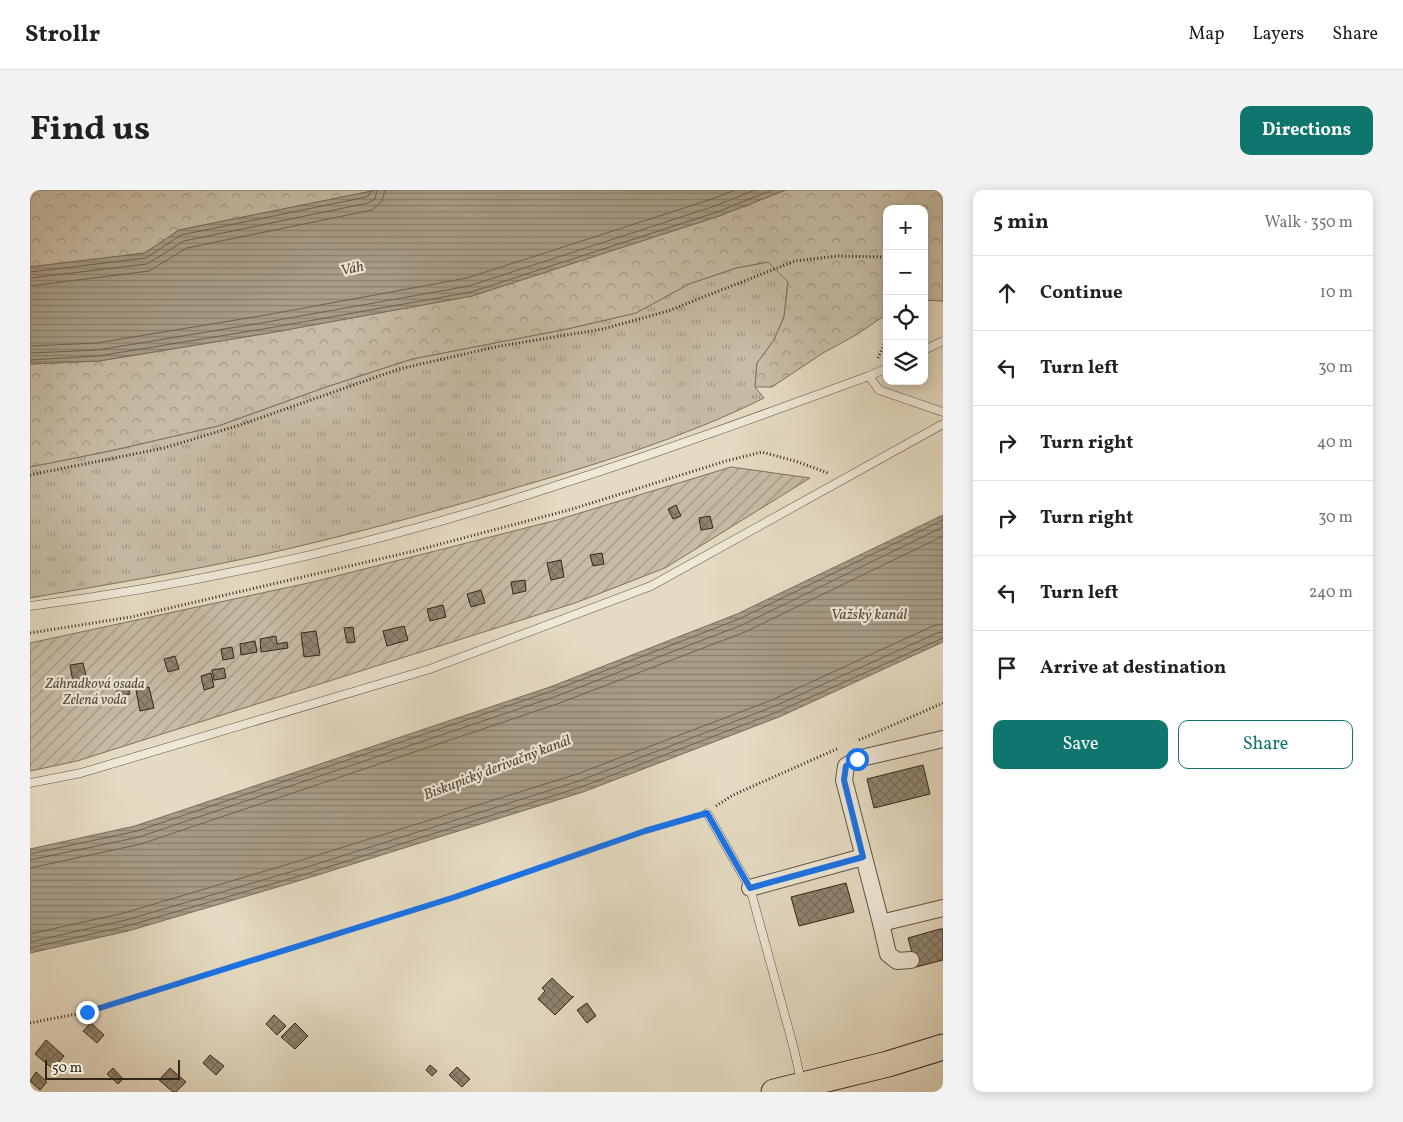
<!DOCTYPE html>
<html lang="en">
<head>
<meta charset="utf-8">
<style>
	body { margin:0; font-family:Vollkorn,serif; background:#f2f2f2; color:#202124 }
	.controls { position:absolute; right:15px; top:15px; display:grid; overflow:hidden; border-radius:10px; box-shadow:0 2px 12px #0003 }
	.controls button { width:45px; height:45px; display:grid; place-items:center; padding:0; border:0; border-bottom:1px solid #e0e0e0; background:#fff; color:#202124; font:25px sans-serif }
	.scale { position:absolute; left:15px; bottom:12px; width:135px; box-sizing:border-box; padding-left:5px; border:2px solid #332718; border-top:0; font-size:14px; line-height:18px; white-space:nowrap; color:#332718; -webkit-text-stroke:4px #eee8d7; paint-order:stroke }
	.stop { position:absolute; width:15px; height:15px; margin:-11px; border:4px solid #1a73e8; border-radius:50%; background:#fff }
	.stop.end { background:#1a73e8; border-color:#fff; box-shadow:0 1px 5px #0008 }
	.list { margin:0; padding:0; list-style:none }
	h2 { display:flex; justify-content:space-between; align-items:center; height:65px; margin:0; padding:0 20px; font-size:21px }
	h2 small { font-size:16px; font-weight:400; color:#757577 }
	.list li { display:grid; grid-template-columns:32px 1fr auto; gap:15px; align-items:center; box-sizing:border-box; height:75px; padding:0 20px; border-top:1px solid #e0e0e0 }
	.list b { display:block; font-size:19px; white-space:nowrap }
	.list em { font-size:16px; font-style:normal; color:#757577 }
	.actions { display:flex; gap:10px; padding:15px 20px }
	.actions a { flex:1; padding:11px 0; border:1px solid #0f766e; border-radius:10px; text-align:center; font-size:18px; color:#0f766e }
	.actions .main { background:#0f766e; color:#fff }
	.icon { flex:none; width:28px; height:28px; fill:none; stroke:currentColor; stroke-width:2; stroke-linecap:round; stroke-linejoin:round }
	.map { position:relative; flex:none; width:913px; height:902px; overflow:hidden; border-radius:10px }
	header { display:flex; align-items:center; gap:30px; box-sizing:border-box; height:70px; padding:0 25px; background:#fff; border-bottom:1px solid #e0e0e0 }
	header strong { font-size:24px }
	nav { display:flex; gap:28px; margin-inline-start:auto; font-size:18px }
	.intro { display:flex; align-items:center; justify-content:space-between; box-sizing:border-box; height:120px; padding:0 30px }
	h1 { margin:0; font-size:35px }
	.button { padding:12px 22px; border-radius:10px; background:#0f766e; color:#fff; font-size:18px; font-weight:700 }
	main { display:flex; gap:30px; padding:0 30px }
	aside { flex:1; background:#fff; border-radius:10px; box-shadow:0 2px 12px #0003 }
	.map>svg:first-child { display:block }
</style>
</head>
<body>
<header>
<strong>Strollr</strong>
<nav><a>Map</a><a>Layers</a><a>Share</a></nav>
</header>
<div class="intro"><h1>Find us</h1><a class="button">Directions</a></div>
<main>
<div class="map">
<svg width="913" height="902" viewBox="0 0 913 902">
	<defs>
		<pattern id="grass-tufts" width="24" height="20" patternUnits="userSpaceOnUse" patternTransform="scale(1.25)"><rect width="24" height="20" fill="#c7bca5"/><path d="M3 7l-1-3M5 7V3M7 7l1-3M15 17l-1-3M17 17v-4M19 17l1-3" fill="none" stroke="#a29985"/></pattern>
		<pattern id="forest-crowns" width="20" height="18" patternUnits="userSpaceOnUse" patternTransform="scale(1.25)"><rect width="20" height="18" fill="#c7bca5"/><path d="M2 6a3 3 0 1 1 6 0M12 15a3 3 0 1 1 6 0" fill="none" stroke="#a29985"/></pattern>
		<pattern id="garden-furrows" width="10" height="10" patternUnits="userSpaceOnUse" patternTransform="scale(1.25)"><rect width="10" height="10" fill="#c7bca5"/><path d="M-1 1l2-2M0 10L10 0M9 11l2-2" fill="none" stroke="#a29985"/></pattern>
		<pattern id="water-rules" width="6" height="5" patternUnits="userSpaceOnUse" patternTransform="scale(1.25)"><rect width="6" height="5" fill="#a89e88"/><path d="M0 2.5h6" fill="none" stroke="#89816e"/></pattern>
		<pattern id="building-cross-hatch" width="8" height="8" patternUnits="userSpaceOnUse" patternTransform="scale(1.25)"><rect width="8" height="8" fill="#908570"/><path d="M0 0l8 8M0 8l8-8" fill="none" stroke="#766d5b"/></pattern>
	</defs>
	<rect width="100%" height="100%" fill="#e5dbc2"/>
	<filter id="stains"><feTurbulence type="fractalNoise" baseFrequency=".004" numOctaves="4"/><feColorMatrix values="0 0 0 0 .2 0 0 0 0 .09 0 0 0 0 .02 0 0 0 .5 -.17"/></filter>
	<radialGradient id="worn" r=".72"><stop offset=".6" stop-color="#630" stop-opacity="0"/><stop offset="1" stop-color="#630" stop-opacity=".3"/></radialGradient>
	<path fill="url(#grass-tufts)" stroke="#7d725e" d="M 738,72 L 758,92 L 754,127 L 744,150 L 727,173 L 725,197 L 734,208 C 654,248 564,275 478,300 C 394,325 308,348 222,367 C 149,383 74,395 0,408 L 0,277 L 80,261 L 188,236 L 296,197 L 382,169 L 537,139 L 606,123 L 659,94 L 706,78 Z"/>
	<g fill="url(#forest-crowns)" stroke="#7d725e">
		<polygon points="0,0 347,0 149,40 115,63 0,77"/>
		<polygon points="756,0 913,0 913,111 894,110 894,19 857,19 857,124 826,145 793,163 742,197 725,197 727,173 744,150 754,127 758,92 738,72 706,78 659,94 606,123 537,139 382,169 296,197 188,236 80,261 0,277 0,174 69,171 239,143 442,106 689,26"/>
	</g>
	<polygon fill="url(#garden-furrows)" stroke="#7d725e" points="701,277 780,288 635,378 545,413 47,571 0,581 0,453 283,392 527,330"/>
	<g fill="url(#water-rules)" stroke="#796e5b">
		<polygon points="347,0 756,0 689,26 442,106 239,143 69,171 0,174 0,77 115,63 149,40"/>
		<polygon points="913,325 913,452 749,527 553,602 278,688 98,741 0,763 0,659 105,636 520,497 707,424"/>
	</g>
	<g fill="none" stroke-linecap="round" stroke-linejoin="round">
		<g stroke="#6e6250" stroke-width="1">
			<polyline points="0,82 116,68 151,45 336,7 340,4 341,0"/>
			<polyline points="0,88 117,74 154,51 338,13 345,9 347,0"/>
			<polyline points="0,96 119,81 157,58 342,20 352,11 355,0"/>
			<polyline points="0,156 67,153 236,125 437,88 682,9 705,0"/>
			<polyline points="0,163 68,160 237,132 439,96 685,16 725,0"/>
			<polyline points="0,170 68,166 239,138 441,102 687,22 742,0"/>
			<polyline points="0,664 107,641 522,501 709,429 913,330"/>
			<polyline points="0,670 109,647 524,507 712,435 913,337"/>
			<polyline points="0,678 111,654 527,514 715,442 913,346"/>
			<polyline points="0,744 94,723 272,670 547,584 742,510 903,436 913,434"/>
			<polyline points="0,752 96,730 274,678 549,591 745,516 907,443 913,442"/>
			<polyline points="0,758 97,736 276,684 551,597 747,522 913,448"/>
		</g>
	</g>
	<g fill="url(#building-cross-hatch)" stroke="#332718">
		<polygon points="646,315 651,326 643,329 638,319"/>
		<polygon points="680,326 683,338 671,340 669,328"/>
		<polygon points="572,363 574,374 563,376 560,365"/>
		<polygon points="531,370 534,387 521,390 517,373"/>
		<polygon points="495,390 496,401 483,404 481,392"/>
		<polygon points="451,400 455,413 441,417 437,404"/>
		<polygon points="413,415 416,427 400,431 397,419"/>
		<polygon points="374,436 378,450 357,456 353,441"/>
		<polygon points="323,437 325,452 317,453 314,438"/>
		<polygon points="286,441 290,465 274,467 271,443"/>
		<polygon points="246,446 247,454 257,452 258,458 231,462 230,449"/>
		<polygon points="225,451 227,462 211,465 210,454"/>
		<polygon points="202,457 204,468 193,470 191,459"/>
		<polygon points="145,466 149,479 138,482 134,469"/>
		<polygon points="53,473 57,490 43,492 40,475"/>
		<polygon points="194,478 196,488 184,490 182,480"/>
		<polygon points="181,483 184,497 174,500 171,486"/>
		<polygon points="96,491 100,504 89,507 85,495"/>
		<polygon points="119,497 124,518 110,521 106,500"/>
		<polygon points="893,575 900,604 844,618 837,589"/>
		<polygon points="816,693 824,722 769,736 761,707"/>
		<polygon points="910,739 913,739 913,770 886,777 878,748"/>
		<polygon points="522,788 542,807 544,806 525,825 508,809 515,801 512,798"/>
		<polygon points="557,813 566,826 557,833 547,820"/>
		<polygon points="244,825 256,836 247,845 236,834"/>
		<polygon points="61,833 74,845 67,853 53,841"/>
		<polygon points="265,833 278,846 265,859 251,847"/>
		<polygon points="16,850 34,866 23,879 5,864"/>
		<polygon points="180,865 194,876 186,885 173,873"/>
		<polygon points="400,875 407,881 402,886 396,880"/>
		<polygon points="427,877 440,889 432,897 419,885"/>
		<polygon points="83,878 93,889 88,894 77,884"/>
		<polygon points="140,878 156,892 146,902 143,902 129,890"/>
		<polygon points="6,882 17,892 10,900 0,891"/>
	</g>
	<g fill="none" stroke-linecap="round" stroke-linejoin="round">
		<defs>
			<g id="service">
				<polyline points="894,160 913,151"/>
				<polyline points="839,186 849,200 913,222"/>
				<path d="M 0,416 C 178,393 355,352 525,296 C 631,262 735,224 839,186 L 857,178"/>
				<polyline points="0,593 51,583 400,479 621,396 913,234"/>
				<polyline points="677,623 720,698 764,859 771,891"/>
			</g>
			<g id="minor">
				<polyline points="913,549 827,569 816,576 814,590 851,733 913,718"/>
				<polyline points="720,698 833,667"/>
				<polyline points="851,733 858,764 867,771 881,770"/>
			</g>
			<polyline id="primary" points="744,902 858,874 913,857"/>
		</defs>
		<use href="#service" stroke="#605442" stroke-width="9"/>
		<use href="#minor" stroke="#605442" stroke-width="18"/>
		<use href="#primary" stroke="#332718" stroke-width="27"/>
		<g stroke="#332718" stroke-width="3" stroke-dasharray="1 2.5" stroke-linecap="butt">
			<polyline points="848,168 857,148"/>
			<polyline points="0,285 134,258 210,235 369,179 470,156 573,139 638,121 765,71 808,66 854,67 857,70"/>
			<polyline points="0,443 101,427 384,361 539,320 696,271 732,262 768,272 798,283"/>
			<polyline points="829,550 913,513"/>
			<polyline points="686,616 703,605 809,558"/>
			<polyline points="0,833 57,822 425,707 615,641 665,626"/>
		</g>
		<use href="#service" stroke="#eee8d7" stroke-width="8"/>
		<use href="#minor" stroke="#eee8d7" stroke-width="16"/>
		<use href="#primary" stroke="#e5dbc2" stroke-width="25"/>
	</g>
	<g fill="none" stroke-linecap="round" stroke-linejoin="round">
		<polyline stroke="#1a73e8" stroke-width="6" points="57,822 425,707 615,641 677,623 720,698 833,667 814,590 816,576 827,569"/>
	</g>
	<g text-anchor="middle" stroke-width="4.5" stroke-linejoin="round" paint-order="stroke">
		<g font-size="14" font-style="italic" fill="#584c3b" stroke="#eee8d7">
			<text x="65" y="498">Záhradková osada<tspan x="65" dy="16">Zelená voda</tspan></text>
		</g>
		<g font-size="15" font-style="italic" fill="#564b3a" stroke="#eee8d7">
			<text transform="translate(322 78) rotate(-13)" y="5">Váh</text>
			<text x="839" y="429">Važský kanál</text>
			<text transform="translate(467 577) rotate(-21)" y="5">Biskupický derivačný kanál</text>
		</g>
	</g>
	<rect width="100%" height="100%" filter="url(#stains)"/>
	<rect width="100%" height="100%" fill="url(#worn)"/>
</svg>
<div class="controls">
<button>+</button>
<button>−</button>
<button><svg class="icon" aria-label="locate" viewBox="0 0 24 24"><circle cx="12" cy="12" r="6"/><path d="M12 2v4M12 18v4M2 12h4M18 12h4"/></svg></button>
<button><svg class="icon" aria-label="layers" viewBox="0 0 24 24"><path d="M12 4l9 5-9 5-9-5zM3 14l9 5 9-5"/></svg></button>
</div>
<div class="scale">50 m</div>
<div class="stop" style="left:827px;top:569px"></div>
<div class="stop end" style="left:57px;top:822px"></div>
</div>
<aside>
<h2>5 min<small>Walk · 350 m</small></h2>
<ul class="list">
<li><svg class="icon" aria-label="ahead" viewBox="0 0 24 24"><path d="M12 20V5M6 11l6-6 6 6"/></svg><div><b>Continue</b></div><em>10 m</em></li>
<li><svg class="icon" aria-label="left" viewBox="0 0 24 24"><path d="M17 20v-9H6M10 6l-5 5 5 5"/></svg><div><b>Turn left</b></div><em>30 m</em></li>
<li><svg class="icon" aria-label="right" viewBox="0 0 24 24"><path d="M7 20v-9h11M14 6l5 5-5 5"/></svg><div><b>Turn right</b></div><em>40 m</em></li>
<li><svg class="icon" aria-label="right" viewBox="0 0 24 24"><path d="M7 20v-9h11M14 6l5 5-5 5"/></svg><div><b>Turn right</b></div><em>30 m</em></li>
<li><svg class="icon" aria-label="left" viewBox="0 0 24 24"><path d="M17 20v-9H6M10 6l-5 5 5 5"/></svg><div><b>Turn left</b></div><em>240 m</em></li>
<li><svg class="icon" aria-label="arrive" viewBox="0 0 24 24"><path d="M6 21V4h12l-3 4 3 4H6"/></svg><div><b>Arrive at destination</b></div></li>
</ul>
<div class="actions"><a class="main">Save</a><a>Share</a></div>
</aside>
</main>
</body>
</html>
